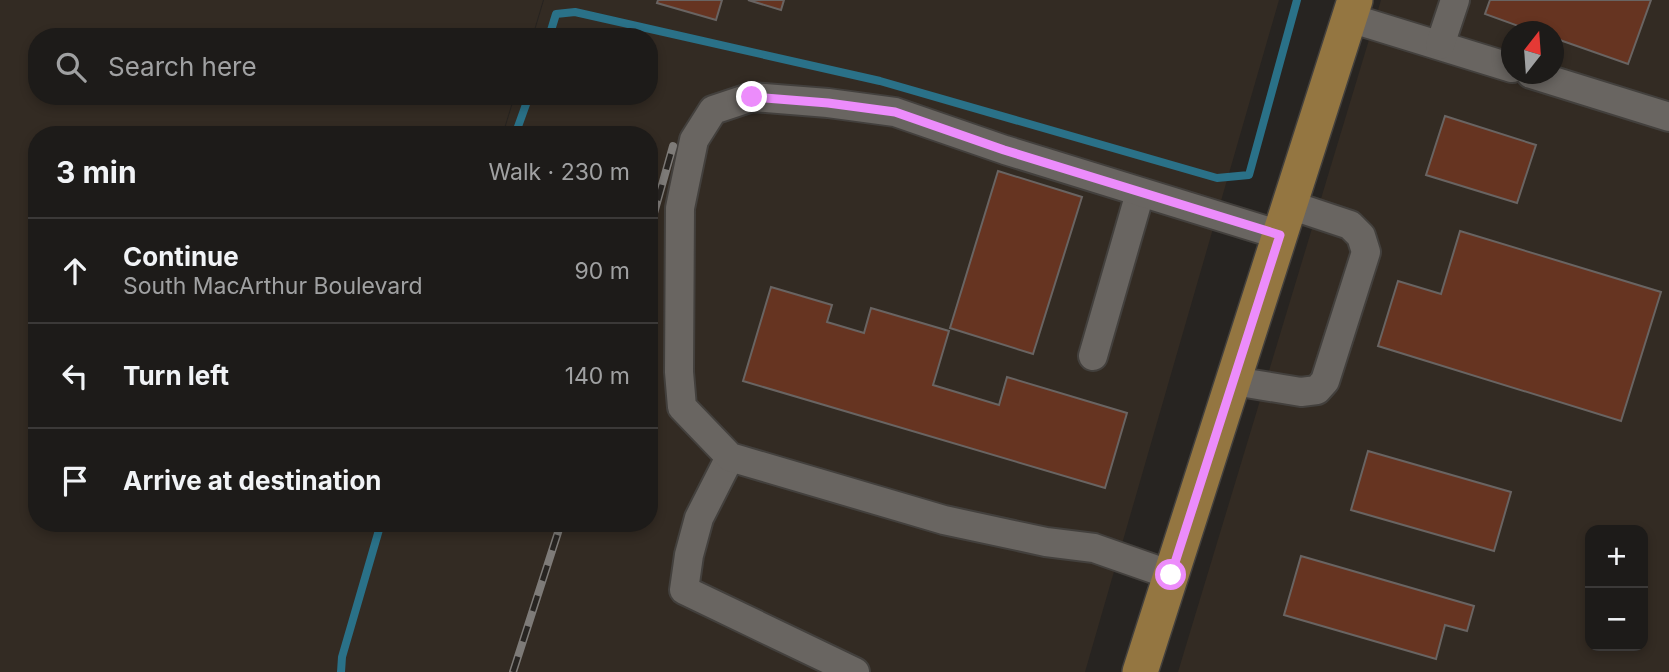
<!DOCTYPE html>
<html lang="en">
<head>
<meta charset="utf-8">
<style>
	body { margin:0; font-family:Inter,sans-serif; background:#252422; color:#f1f3f6 }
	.controls { position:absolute; right:21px; bottom:21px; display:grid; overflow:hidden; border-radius:14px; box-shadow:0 4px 10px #0003 }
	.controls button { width:63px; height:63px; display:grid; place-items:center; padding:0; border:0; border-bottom:2px solid #3b3938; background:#1d1b19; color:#f1f3f6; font:35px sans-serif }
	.compass { position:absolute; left:1501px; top:21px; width:63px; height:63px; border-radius:50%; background:#1d1b19; box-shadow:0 4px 10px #0003; rotate:17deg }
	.stop { position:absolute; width:21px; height:21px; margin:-16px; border:5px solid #ec8cfb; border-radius:50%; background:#fff }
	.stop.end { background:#ec8cfb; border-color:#fff; box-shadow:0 2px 7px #0008 }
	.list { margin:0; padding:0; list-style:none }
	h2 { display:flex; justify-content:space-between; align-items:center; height:91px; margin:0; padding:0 28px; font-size:30px }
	h2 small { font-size:23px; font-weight:400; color:#a0a1a2 }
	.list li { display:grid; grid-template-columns:46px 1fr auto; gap:21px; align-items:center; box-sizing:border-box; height:105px; padding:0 28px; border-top:2px solid #3b3938 }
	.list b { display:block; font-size:26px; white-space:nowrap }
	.list p { margin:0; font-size:23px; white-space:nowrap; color:#a0a1a2 }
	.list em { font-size:23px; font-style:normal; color:#a0a1a2 }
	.icon { flex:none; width:38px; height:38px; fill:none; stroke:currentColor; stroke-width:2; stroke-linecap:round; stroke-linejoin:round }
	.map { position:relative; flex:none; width:1669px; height:672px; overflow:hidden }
	.search { position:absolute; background:#1d1b19; box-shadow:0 4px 10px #0003; left:28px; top:28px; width:630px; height:77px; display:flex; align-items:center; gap:18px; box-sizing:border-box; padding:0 24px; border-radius:28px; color:#a0a1a2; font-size:26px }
	.panel { position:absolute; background:#1d1b19; box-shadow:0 4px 10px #0003; left:28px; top:126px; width:630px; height:406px; border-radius:28px }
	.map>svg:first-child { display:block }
</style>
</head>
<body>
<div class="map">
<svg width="1669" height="672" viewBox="0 0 1669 672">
	<rect width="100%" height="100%" fill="#272421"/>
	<g fill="#332b23" fill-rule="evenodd">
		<polygon points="0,0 543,0 532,37 37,37 37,96 514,96 502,135 37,135 37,523 383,523 337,672 0,672"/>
		<polygon points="544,0 1279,0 1085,672 339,672 385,523 649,523 649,135 503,135 515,96 649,96 649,37 533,37"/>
		<path d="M 1381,0 L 1669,0 L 1669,672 L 1178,672 ZM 1512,32 L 1554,32 L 1554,74 L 1512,74 ZM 1590,530 L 1643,530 L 1643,646 L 1590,646 Z"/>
	</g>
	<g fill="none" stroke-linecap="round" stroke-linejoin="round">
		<g stroke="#2a7188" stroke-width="8">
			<polyline points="549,37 556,14 575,12 880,81 1217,178 1249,175 1297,0"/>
			<polyline points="515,135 529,96"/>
			<polyline points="341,672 342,657 381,523"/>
		</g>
	</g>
	<g fill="#663421" stroke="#696462" stroke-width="2">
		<polygon points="658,0 722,0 716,20 657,3"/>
		<polygon points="748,0 784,0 781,10"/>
		<polygon points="1490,0 1651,0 1628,64 1554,38 1554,32 1535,32 1485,14"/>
		<polygon points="1445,116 1536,145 1517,203 1426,175"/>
		<polygon points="998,171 1082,197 1033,354 950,328"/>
		<polygon points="1460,231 1661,292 1621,421 1378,346 1398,281 1441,294"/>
		<polygon points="771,287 832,305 827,322 864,333 871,308 949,331 933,385 999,405 1007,377 1127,413 1105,488 743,381"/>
		<polygon points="1368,451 1511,492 1494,551 1351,510"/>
		<polygon points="1301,556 1474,606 1467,631 1445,625 1436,659 1284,615"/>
	</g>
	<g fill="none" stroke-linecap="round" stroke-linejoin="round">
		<defs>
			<g id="minor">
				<polyline points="1350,18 1512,68"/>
				<polyline points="1440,45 1455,0"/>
				<polyline points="1531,74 1669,117"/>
				<polyline points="1093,356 1140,193"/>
				<polyline points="1234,381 1301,392 1317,390 1325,381 1366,252 1361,236 1350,225 1290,205"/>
				<polyline points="730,457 699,518 689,555 684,590 855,672"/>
				<polyline points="1171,575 1094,548 1046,542 944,520 730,457 682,407 679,372 680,208 694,140 713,110 752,97 828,103 895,112 1005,150 1280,235"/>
			</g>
			<polyline id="major" points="1140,672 1355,0"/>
		</defs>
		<use href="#minor" stroke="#43403d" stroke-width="32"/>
		<use href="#major" stroke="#43403d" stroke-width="38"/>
		<use href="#minor" stroke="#696561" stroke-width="28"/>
		<use href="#major" stroke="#947641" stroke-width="35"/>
		<defs>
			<g id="rail">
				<polyline points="649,231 673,146"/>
				<polyline points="513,672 561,523"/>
			</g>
		</defs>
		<use href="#rail" stroke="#7e7b78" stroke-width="8"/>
		<use href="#rail" stroke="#272421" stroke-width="5" stroke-dasharray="16" stroke-linecap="butt"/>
	</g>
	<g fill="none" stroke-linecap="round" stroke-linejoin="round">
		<polyline stroke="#ec8cfb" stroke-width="9" points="752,97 828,103 895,112 1004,150 1280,235 1171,575"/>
	</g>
</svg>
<div class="controls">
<button>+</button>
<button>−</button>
</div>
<svg class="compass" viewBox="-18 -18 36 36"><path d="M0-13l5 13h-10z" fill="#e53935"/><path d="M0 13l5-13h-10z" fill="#a0a1a2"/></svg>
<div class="stop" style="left:1171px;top:575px"></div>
<div class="stop end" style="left:752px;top:97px"></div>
<div class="search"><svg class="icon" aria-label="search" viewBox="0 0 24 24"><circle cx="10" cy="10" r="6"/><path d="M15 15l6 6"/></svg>Search here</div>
<section class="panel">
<h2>3 min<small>Walk · 230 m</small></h2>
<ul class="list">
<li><svg class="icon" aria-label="ahead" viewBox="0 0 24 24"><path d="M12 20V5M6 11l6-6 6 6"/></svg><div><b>Continue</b><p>South MacArthur Boulevard</p></div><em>90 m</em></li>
<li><svg class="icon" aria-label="left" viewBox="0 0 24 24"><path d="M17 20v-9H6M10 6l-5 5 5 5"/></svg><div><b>Turn left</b></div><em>140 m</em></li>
<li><svg class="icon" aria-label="arrive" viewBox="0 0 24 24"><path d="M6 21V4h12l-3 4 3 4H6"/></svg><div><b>Arrive at destination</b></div></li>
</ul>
</section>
</div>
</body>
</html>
